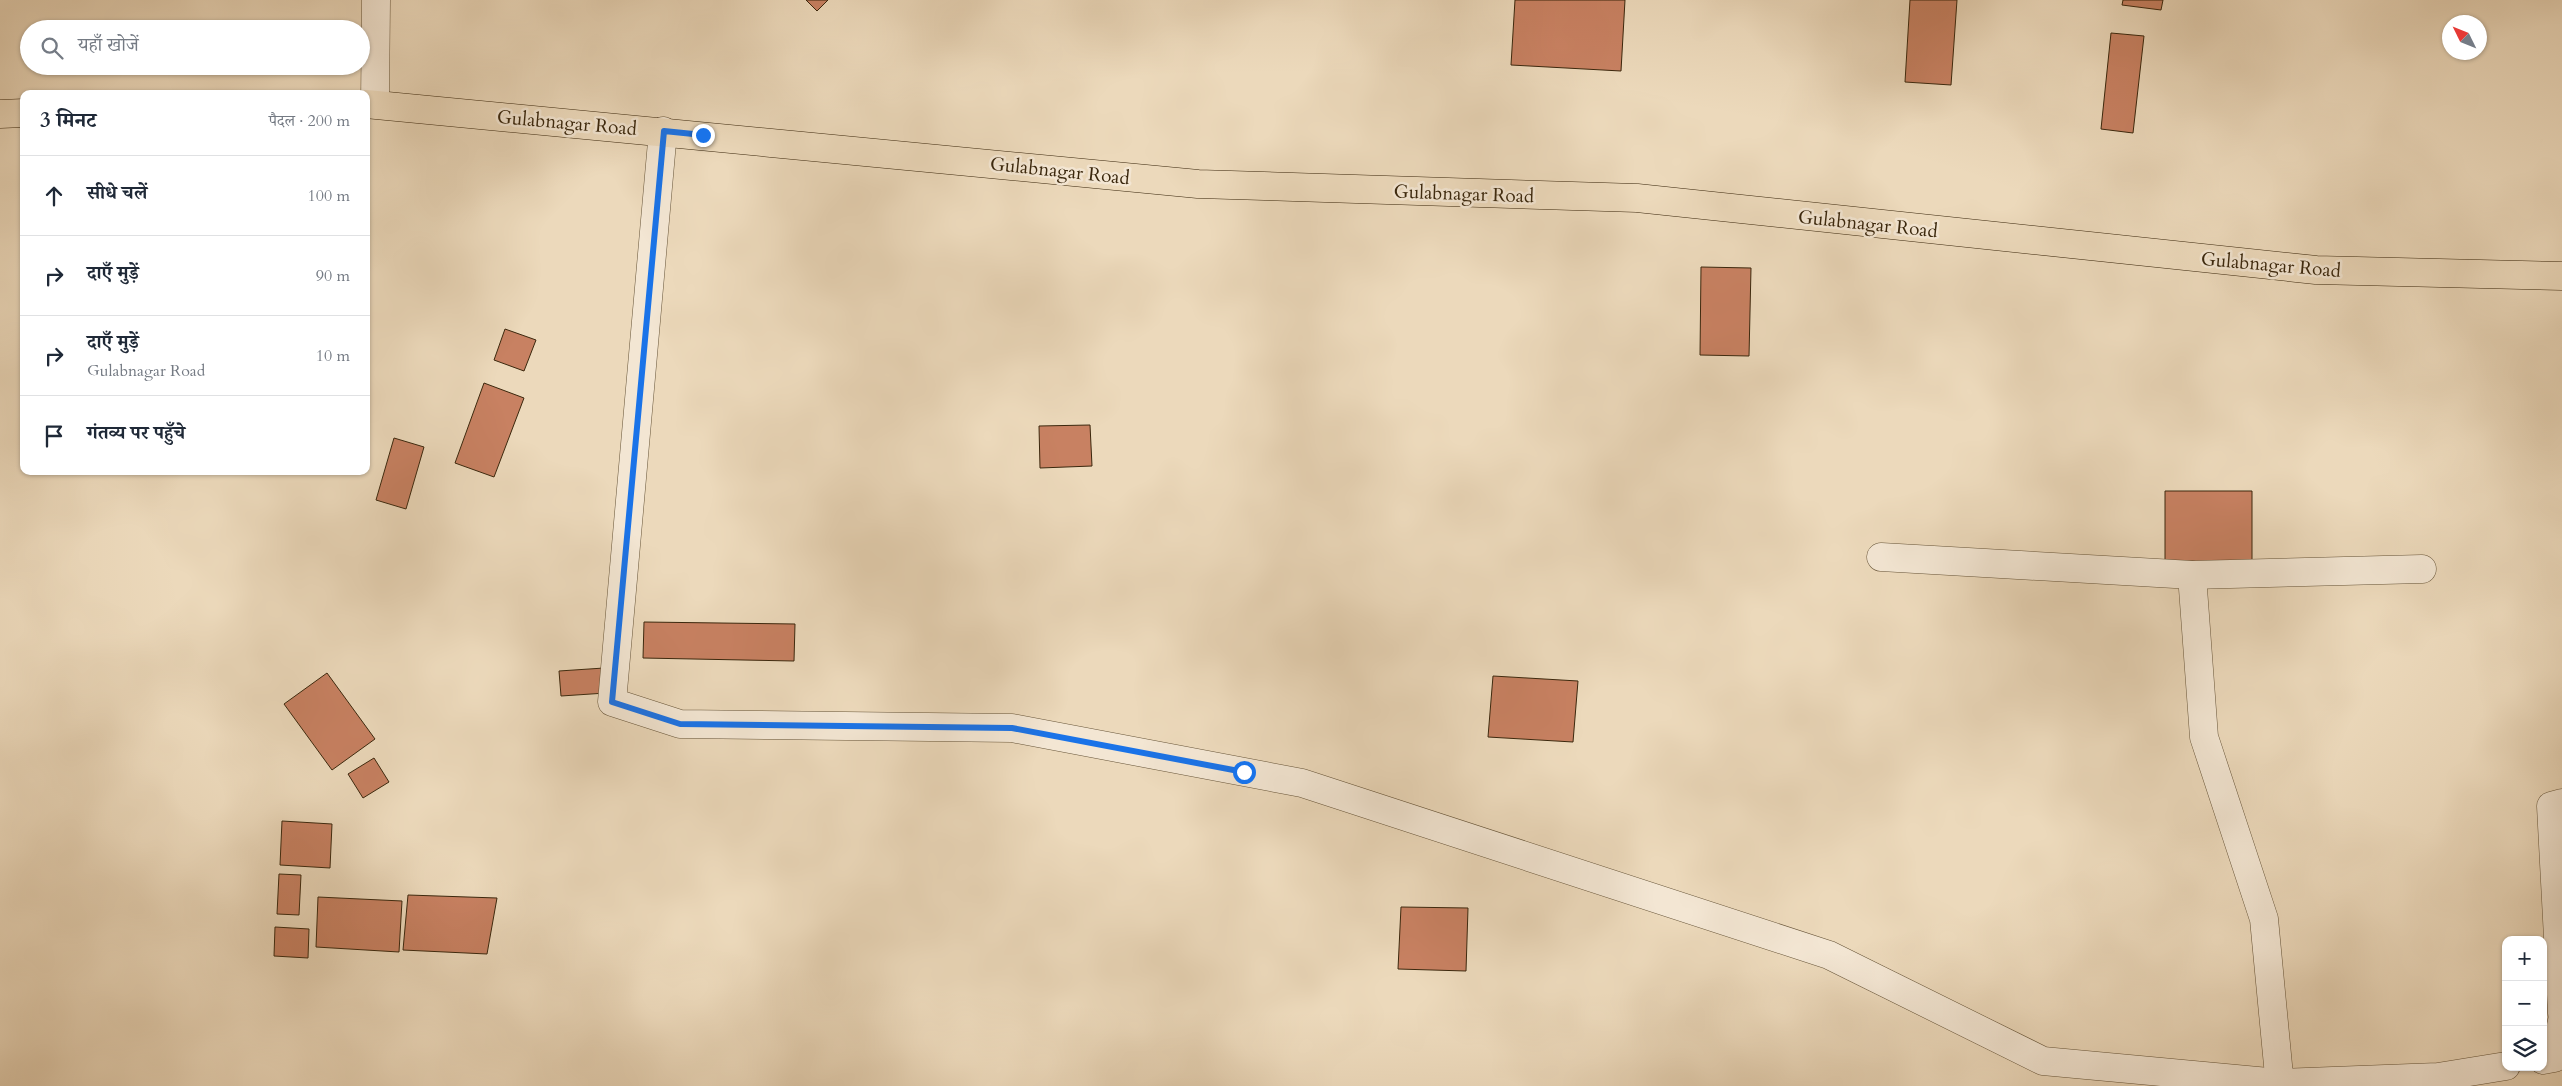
<!DOCTYPE html>
<html lang="hi">
<head>
<meta charset="utf-8">
<style>
	body { margin:0; font-family:Cardo,"Noto Serif Devanagari",serif; background:#f2f2f3; color:#1f2937 }
	.controls { position:absolute; right:15px; bottom:15px; display:grid; overflow:hidden; border-radius:10px; box-shadow:0 1px 4px #0004 }
	.controls button { width:45px; height:45px; display:grid; place-items:center; padding:0; border:0; border-bottom:1px solid #e0e1e3; background:#fff; color:#1f2937; font:25px sans-serif }
	.compass { position:absolute; left:2442px; top:15px; width:45px; height:45px; border-radius:50%; background:#fff; box-shadow:0 1px 4px #0004; rotate:313deg }
	.stop { position:absolute; width:15px; height:15px; margin:-11px; border:4px solid #1a73e8; border-radius:50%; background:#fff }
	.stop.end { background:#1a73e8; border-color:#fff; box-shadow:0 1px 5px #0008 }
	.list { margin:0; padding:0; list-style:none }
	h2 { display:flex; justify-content:space-between; align-items:center; height:65px; margin:0; padding:0 20px; font-size:21px }
	h2 small { font-size:16px; font-weight:400; color:#747a83 }
	.list li { display:grid; grid-template-columns:32px 1fr auto; gap:15px; align-items:center; box-sizing:border-box; height:80px; padding:0 20px; border-top:1px solid #e0e1e3 }
	.list b { display:block; font-size:19px; white-space:nowrap }
	.list p { margin:0; font-size:16px; white-space:nowrap; color:#747a83 }
	.list em { font-size:16px; font-style:normal; color:#747a83 }
	.icon { flex:none; width:28px; height:28px; fill:none; stroke:currentColor; stroke-width:2; stroke-linecap:round; stroke-linejoin:round }
	.map { position:relative; flex:none; width:2562px; height:1086px; overflow:hidden }
	.search { position:absolute; background:#fff; box-shadow:0 1px 4px #0004; left:20px; top:20px; width:350px; height:55px; display:flex; align-items:center; gap:12px; box-sizing:border-box; padding:0 18px; border-radius:28px; color:#747a83; font-size:19px }
	.panel { position:absolute; background:#fff; box-shadow:0 1px 4px #0004; left:20px; top:90px; width:350px; height:385px; border-radius:10px }
	.map>svg:first-child { display:block }
</style>
</head>
<body>
<div class="map">
<svg width="2562" height="1086" viewBox="0 0 2562 1086">
	<rect width="100%" height="100%" fill="#ecd9bb"/>
	<filter id="stains"><feTurbulence type="fractalNoise" baseFrequency=".004" numOctaves="4"/><feColorMatrix values="0 0 0 0 .2 0 0 0 0 .09 0 0 0 0 .02 0 0 0 .5 -.17"/></filter>
	<radialGradient id="worn" r=".72"><stop offset=".6" stop-color="#630" stop-opacity="0"/><stop offset="1" stop-color="#630" stop-opacity=".3"/></radialGradient>
	<g fill="#c88162" stroke="#3a270d">
		<polygon points="806,0 828,0 817,11"/>
		<polygon points="1515,0 1625,0 1621,71 1511,65"/>
		<polygon points="1910,0 1957,0 1951,85 1905,82"/>
		<polygon points="2123,0 2163,0 2161,10 2122,5"/>
		<polygon points="2111,33 2144,36 2133,133 2101,129"/>
		<polygon points="1701,267 1751,268 1749,356 1700,355"/>
		<polygon points="505,329 536,340 524,371 494,360"/>
		<polygon points="484,383 524,398 494,477 455,463"/>
		<polygon points="1090,425 1092,466 1040,468 1039,426"/>
		<polygon points="394,438 424,447 406,509 376,500"/>
		<polygon points="2165,491 2252,491 2252,564 2165,563"/>
		<polygon points="644,622 795,624 794,661 643,658"/>
		<polygon points="604,668 606,693 561,696 559,671"/>
		<polygon points="327,673 375,739 332,770 284,704"/>
		<polygon points="1493,676 1578,681 1573,742 1488,737"/>
		<polygon points="374,758 389,782 363,798 348,774"/>
		<polygon points="282,821 332,824 330,868 280,865"/>
		<polygon points="279,874 301,875 299,915 277,914"/>
		<polygon points="408,895 497,898 487,954 403,950"/>
		<polygon points="318,897 402,901 399,952 316,947"/>
		<polygon points="1401,907 1468,908 1466,971 1398,969"/>
		<polygon points="275,927 309,929 308,958 274,956"/>
	</g>
	<g fill="none" stroke-linecap="round" stroke-linejoin="round">
		<defs>
			<g id="street">
				<polyline points="375,104 376,0"/>
				<polyline points="663,131 612,702 680,724 1012,728 1302,783 1829,955 2043,1061 2279,1083 2438,1077 2506,1066"/>
				<polyline points="1881,557 2192,575 2422,569"/>
				<polyline points="2192,575 2204,737 2264,919 2280,1086"/>
				<polyline points="2562,803 2551,806 2562,1013"/>
				<polyline points="2543,1060 2554,1058 2562,1021"/>
			</g>
			<g id="primary">
				<polyline points="366,104 1198,184 1637,198 2316,270 2562,276"/>
				<polyline points="0,114 24,113"/>
			</g>
		</defs>
		<use href="#street" stroke="#665438" stroke-width="29"/>
		<use href="#primary" stroke="#3a270d" stroke-width="29"/>
		<use href="#street" stroke="#f3e6d3" stroke-width="28"/>
		<use href="#primary" stroke="#ecd9bb" stroke-width="28"/>
	</g>
	<g fill="none" stroke-linecap="round" stroke-linejoin="round">
		<polyline stroke="#1a73e8" stroke-width="6" points="703,135 664,131 612,702 680,724 1012,728 1244,772"/>
	</g>
	<g text-anchor="middle" stroke-width="5" stroke-linejoin="round" paint-order="stroke">
		<g font-size="19" fill="#3a270d" stroke="#f3e6d3">
			<text transform="translate(567 122) rotate(5)" y="7">Gulabnagar Road</text>
			<text transform="translate(1060 170) rotate(6)" y="7">Gulabnagar Road</text>
			<text transform="translate(1464 193) rotate(2)" y="7">Gulabnagar Road</text>
			<text transform="translate(1868 223) rotate(6)" y="7">Gulabnagar Road</text>
			<text transform="translate(2271 264) rotate(5)" y="7">Gulabnagar Road</text>
		</g>
	</g>
	<rect width="100%" height="100%" filter="url(#stains)"/>
	<rect width="100%" height="100%" fill="url(#worn)"/>
</svg>
<div class="controls">
<button>+</button>
<button>−</button>
<button><svg class="icon" aria-label="layers" viewBox="0 0 24 24"><path d="M12 4l9 5-9 5-9-5zM3 14l9 5 9-5"/></svg></button>
</div>
<svg class="compass" viewBox="-18 -18 36 36"><path d="M0-13l5 13h-10z" fill="#e53935"/><path d="M0 13l5-13h-10z" fill="#747a83"/></svg>
<div class="stop" style="left:1244px;top:772px"></div>
<div class="stop end" style="left:703px;top:135px"></div>
<div class="search"><svg class="icon" aria-label="search" viewBox="0 0 24 24"><circle cx="10" cy="10" r="6"/><path d="M15 15l6 6"/></svg>यहाँ खोजें</div>
<section class="panel">
<h2>3 मिनट<small>पैदल · 200 m</small></h2>
<ul class="list">
<li><svg class="icon" aria-label="ahead" viewBox="0 0 24 24"><path d="M12 20V5M6 11l6-6 6 6"/></svg><div><b>सीधे चलें</b></div><em>100 m</em></li>
<li><svg class="icon" aria-label="right" viewBox="0 0 24 24"><path d="M7 20v-9h11M14 6l5 5-5 5"/></svg><div><b>दाएँ मुड़ें</b></div><em>90 m</em></li>
<li><svg class="icon" aria-label="right" viewBox="0 0 24 24"><path d="M7 20v-9h11M14 6l5 5-5 5"/></svg><div><b>दाएँ मुड़ें</b><p>Gulabnagar Road</p></div><em>10 m</em></li>
<li><svg class="icon" aria-label="arrive" viewBox="0 0 24 24"><path d="M6 21V4h12l-3 4 3 4H6"/></svg><div><b>गंतव्य पर पहुँचे</b></div></li>
</ul>
</section>
</div>
</body>
</html>
